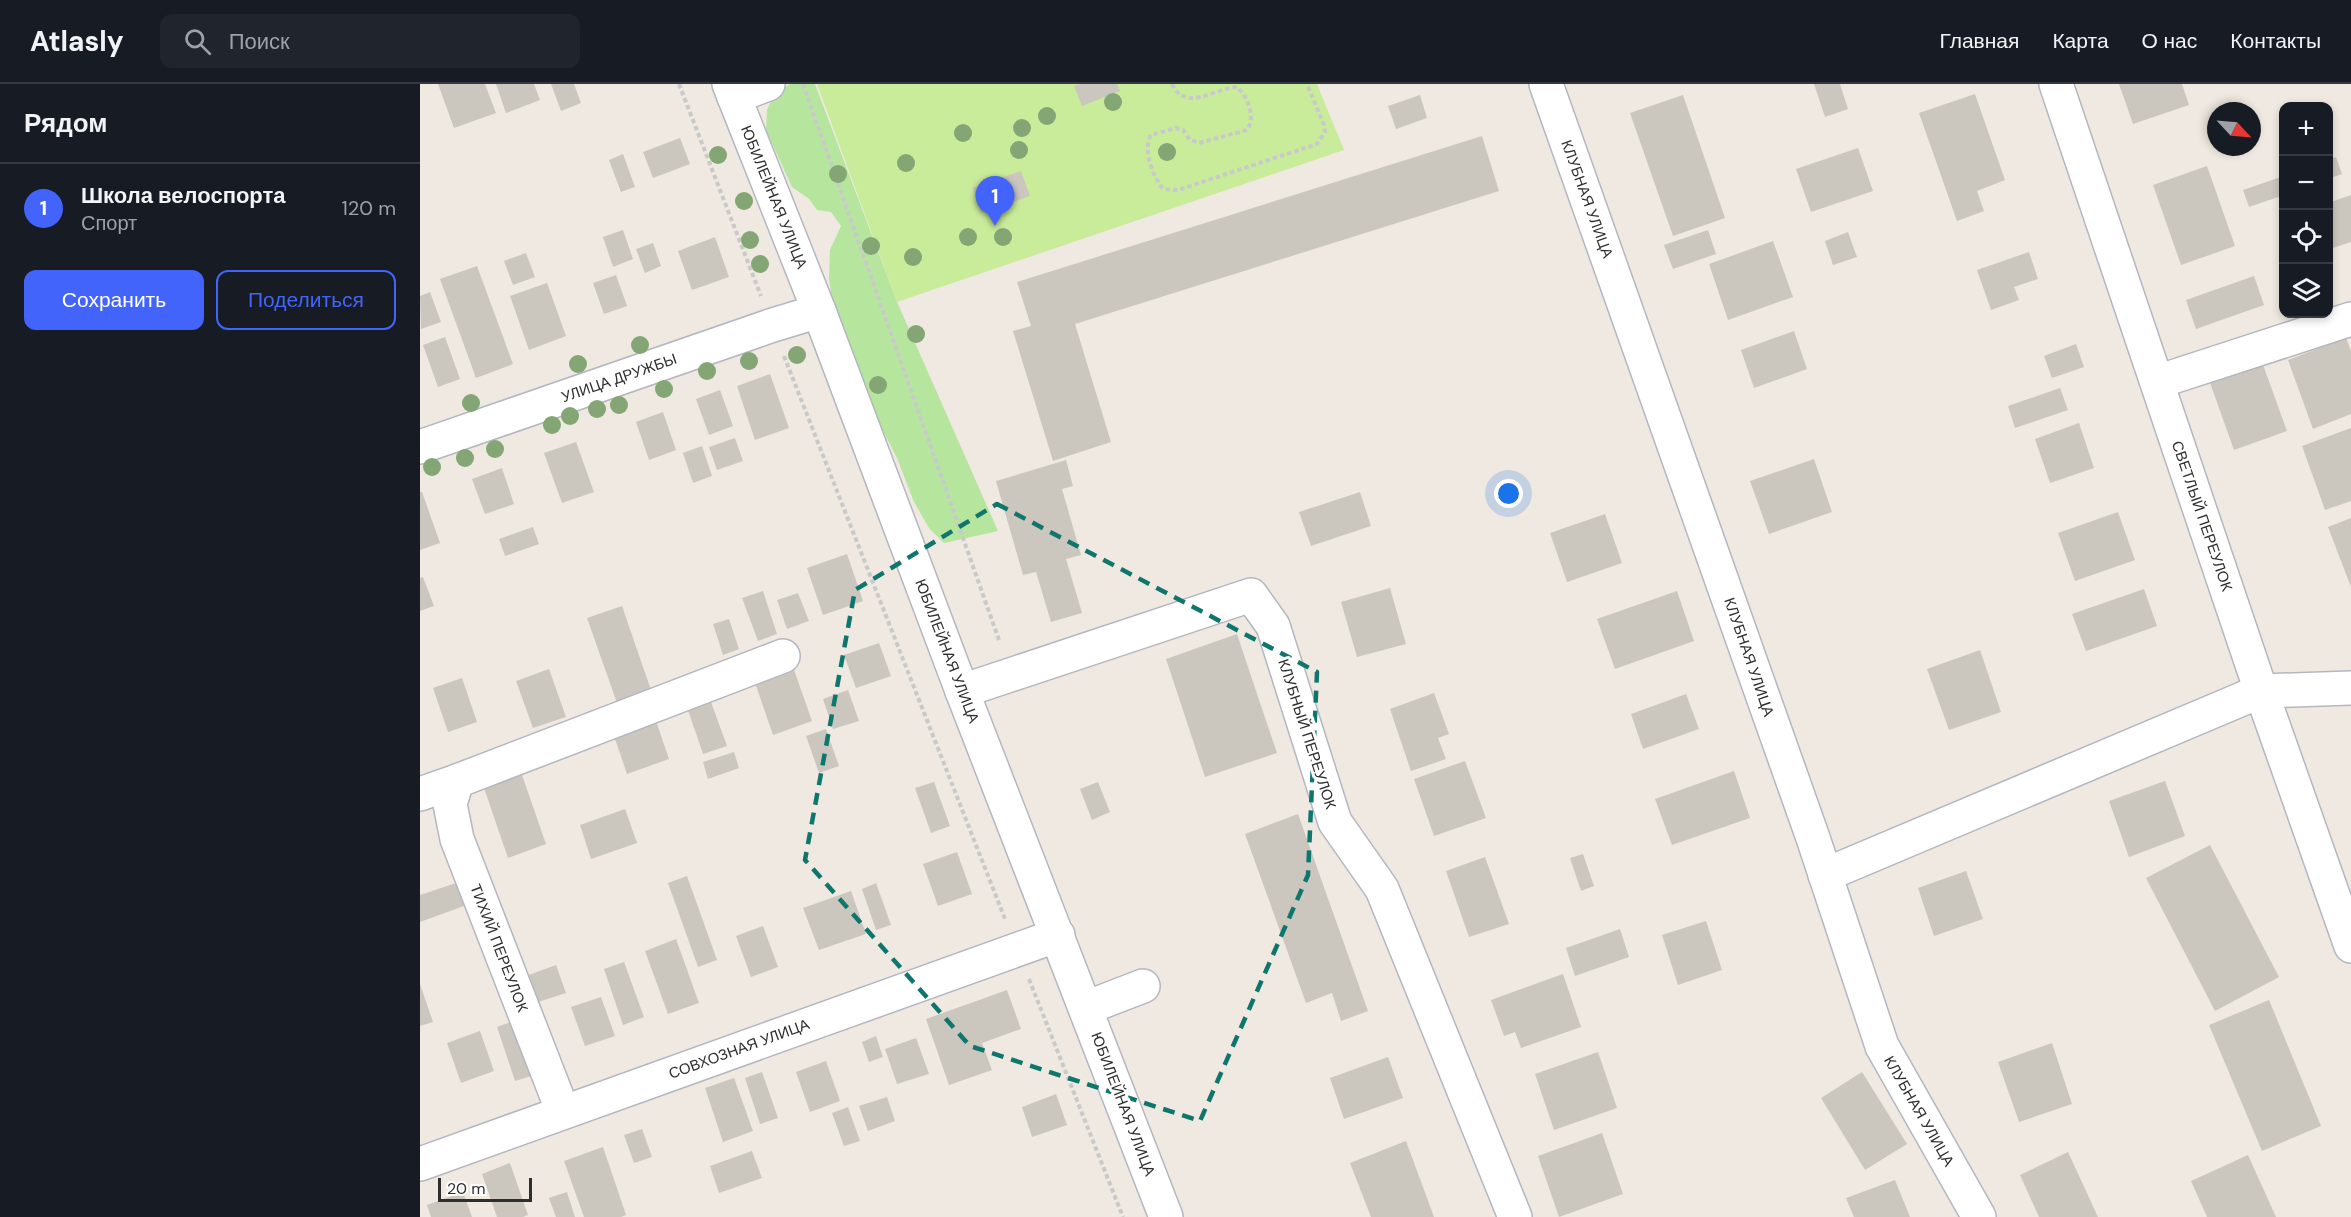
<!DOCTYPE html>
<html lang="ru">
<head>
<meta charset="utf-8">
<style>
	body { margin:0; font-family:"DM Sans",sans-serif; background:#20242c; color:#f1f3f6 }
	.controls { position:absolute; right:18px; top:18px; display:grid; overflow:hidden; border-radius:12px; box-shadow:0 3px 9px #0003 }
	.controls button { width:54px; height:54px; display:grid; place-items:center; padding:0; border:0; border-bottom:2px solid #363941; background:#171b24; color:#f1f3f6; font:30px sans-serif }
	.compass { position:absolute; left:1787px; top:18px; width:54px; height:54px; border-radius:50%; background:#171b24; box-shadow:0 3px 9px #0003; rotate:116deg }
	.scale { position:absolute; left:18px; bottom:15px; width:94px; box-sizing:border-box; padding-left:6px; border:3px solid #2e2e2e; border-top:0; font-size:16px; line-height:21px; white-space:nowrap; color:#2e2e2e; -webkit-text-stroke:4px #fff; paint-order:stroke }
	.you { position:absolute; left:1089px; top:410px; width:21px; height:21px; margin:-15px; border:4px solid #fff; border-radius:50%; background:#1a73e8; box-shadow:0 0 0 9px #1a73e833 }
	.badge { display:grid; place-items:center; width:39px; height:39px; border-radius:50%; background:#4264fb; color:#fff; font-size:20px; font-weight:700 }
	.pin { position:absolute; translate:-50% -50px; filter:drop-shadow(0 2px 3px #0008) }
	.pin::after { content:''; position:absolute; top:32px; width:21px; height:18px; background:inherit; clip-path:polygon(0 0,100% 0,50% 100%) }
	.list { margin:0; padding:0; list-style:none }
	h2 { display:flex; justify-content:space-between; align-items:center; height:78px; margin:0; padding:0 24px; font-size:26px }
	h2 small { font-size:20px; font-weight:400; color:#9ea1a6 }
	.list li { display:grid; grid-template-columns:39px 1fr auto; gap:18px; align-items:center; box-sizing:border-box; height:90px; padding:0 24px; border-top:2px solid #363941 }
	.list b { display:block; font-size:22px; white-space:nowrap }
	.list p { margin:0; font-size:20px; white-space:nowrap; color:#9ea1a6 }
	.list em { font-size:20px; font-style:normal; color:#9ea1a6 }
	.actions { display:flex; gap:12px; padding:18px 24px }
	.actions a { flex:1; padding:14px 0; border:2px solid #4264fb; border-radius:12px; text-align:center; font-size:21px; color:#4264fb }
	.actions .main { background:#4264fb; color:#fff }
	.icon { flex:none; width:33px; height:33px; fill:none; stroke:currentColor; stroke-width:2; stroke-linecap:round; stroke-linejoin:round }
	.map { position:relative; flex:none; width:1931px; height:1133px; overflow:hidden }
	header { display:flex; align-items:center; gap:36px; box-sizing:border-box; height:84px; padding:0 30px; background:#171b24; border-bottom:2px solid #363941 }
	header strong { font-size:28px }
	nav { display:flex; gap:33px; margin-inline-start:auto; font-size:21px }
	.search { width:420px; height:54px; background:#20242c; display:flex; align-items:center; gap:15px; box-sizing:border-box; padding:0 21px; border-radius:12px; color:#9ea1a6; font-size:22px }
	main { display:flex }
	aside { flex:1; background:#171b24 }
	.map>svg:first-child { display:block }
</style>
</head>
<body>
<header>
<strong>Atlasly</strong>
<div class="search"><svg class="icon" aria-label="search" viewBox="0 0 24 24"><circle cx="10" cy="10" r="6"/><path d="M15 15l6 6"/></svg>Поиск</div>
<nav><a>Главная</a><a>Карта</a><a>О нас</a><a>Контакты</a></nav>
</header>
<main>
<aside>
<h2>Рядом<small></small></h2>
<ul class="list">
<li><span class="badge">1</span><div><b>Школа велоспорта</b><p>Спорт</p></div><em>120 m</em></li>
</ul>
<div class="actions"><a class="main">Сохранить</a><a>Поделиться</a></div>
</aside>
<div class="map">
<svg width="1931" height="1133" viewBox="0 0 1931 1133">
	<rect width="100%" height="100%" fill="#efe9e1"/>
	<polygon fill="#b6e59e" points="370,0 395,0 477,218 578,447 524,459 509,444 494,418 477,374 458,337 414,225 409,195 410,166 421,142 411,128 397,126 389,115 372,103 346,46 347,26 354,11"/>
	<polygon fill="#c9ec9a" points="397,0 897,0 924,66 477,218"/>
	<g fill="#cbc7bf">
		<polygon points="18,0 65,0 76,29 34,44"/>
		<polygon points="76,0 114,0 120,16 86,29"/>
		<polygon points="131,0 154,0 161,19 141,27"/>
		<polygon points="660,0 697,0 700,7 662,22 654,2"/>
		<polygon points="1394,0 1420,0 1428,25 1405,33"/>
		<polygon points="1699,0 1762,0 1769,21 1713,40"/>
		<polygon points="1555,10 1585,96 1557,107 1564,127 1537,137 1499,29"/>
		<polygon points="1000,11 1007,34 976,45 968,22"/>
		<polygon points="1263,11 1305,134 1253,152 1210,29"/>
		<polygon points="1062,52 1079,107 655,240 691,358 633,377 593,247 611,242 597,198"/>
		<polygon points="260,54 270,80 233,94 223,68"/>
		<polygon points="1438,64 1453,107 1391,128 1376,85"/>
		<polygon points="203,70 215,103 201,108 189,76"/>
		<polygon points="1916,73 1922,90 1908,95 1908,76"/>
		<polygon points="1787,82 1815,162 1761,181 1733,101"/>
		<polygon points="601,87 610,112 561,129 553,104"/>
		<polygon points="1864,92 1864,111 1829,123 1823,106"/>
		<polygon points="1931,111 1931,158 1910,165 1908,119"/>
		<polygon points="203,146 213,175 193,183 183,153"/>
		<polygon points="1288,146 1296,170 1253,185 1244,161"/>
		<polygon points="1428,148 1437,173 1413,181 1405,157"/>
		<polygon points="295,153 309,193 272,206 258,167"/>
		<polygon points="1353,157 1373,213 1308,236 1289,180"/>
		<polygon points="233,159 241,182 225,189 216,165"/>
		<polygon points="1609,168 1618,195 1594,203 1599,216 1571,226 1557,186"/>
		<polygon points="106,169 115,193 93,201 84,177"/>
		<polygon points="57,182 93,280 56,294 20,195"/>
		<polygon points="196,191 207,222 184,230 173,199"/>
		<polygon points="1834,192 1844,221 1776,245 1766,216"/>
		<polygon points="127,199 146,252 109,266 90,212"/>
		<polygon points="10,208 21,238 1,245 0,212"/>
		<polygon points="1374,247 1387,285 1334,304 1321,266"/>
		<polygon points="25,253 40,295 18,303 3,261"/>
		<polygon points="1926,254 1931,267 1931,330 1893,345 1868,276"/>
		<polygon points="1656,260 1664,283 1632,294 1624,272"/>
		<polygon points="1842,278 1867,347 1814,366 1789,296"/>
		<polygon points="350,290 369,344 335,356 317,302"/>
		<polygon points="1640,304 1648,326 1595,344 1588,322"/>
		<polygon points="300,306 313,342 289,351 276,315"/>
		<polygon points="243,328 256,366 229,376 216,338"/>
		<polygon points="1659,339 1674,384 1630,399 1615,355"/>
		<polygon points="1931,344 1931,417 1905,426 1882,362"/>
		<polygon points="315,354 323,377 297,386 289,363"/>
		<polygon points="156,358 174,408 142,419 124,369"/>
		<polygon points="282,362 292,392 273,399 263,369"/>
		<polygon points="1394,375 1412,428 1349,450 1330,397"/>
		<polygon points="646,376 653,402 642,405 661,471 646,475 662,529 631,538 616,488 603,491 576,397"/>
		<polygon points="82,384 94,420 65,430 52,395"/>
		<polygon points="0,408 2,408 20,459 0,466"/>
		<polygon points="940,408 951,442 891,462 879,428"/>
		<polygon points="1698,428 1715,476 1655,497 1638,449"/>
		<polygon points="1185,430 1202,479 1147,498 1130,449"/>
		<polygon points="1931,434 1931,503 1908,443"/>
		<polygon points="113,443 119,460 85,472 79,455"/>
		<polygon points="427,470 443,517 403,531 387,484"/>
		<polygon points="3,493 14,522 0,527 0,494"/>
		<polygon points="970,504 986,560 937,573 921,518"/>
		<polygon points="1724,505 1737,542 1666,567 1652,530"/>
		<polygon points="343,507 357,550 338,557 322,514"/>
		<polygon points="1257,507 1274,557 1195,585 1177,535"/>
		<polygon points="378,509 389,537 367,545 357,516"/>
		<polygon points="202,522 231,606 197,619 167,534"/>
		<polygon points="309,535 319,565 303,571 293,540"/>
		<polygon points="817,550 857,669 785,693 746,575"/>
		<polygon points="459,559 471,592 436,604 424,571"/>
		<polygon points="1560,566 1581,628 1529,646 1507,585"/>
		<polygon points="373,583 392,637 353,651 334,596"/>
		<polygon points="129,585 146,633 113,644 96,597"/>
		<polygon points="42,594 57,638 28,648 13,604"/>
		<polygon points="428,606 439,637 413,645 403,615"/>
		<polygon points="1014,609 1029,650 1018,654 1026,675 991,687 970,625"/>
		<polygon points="1266,610 1279,645 1223,665 1211,630"/>
		<polygon points="291,618 307,662 283,670 268,626"/>
		<polygon points="236,637 249,675 207,690 194,652"/>
		<polygon points="406,645 419,682 399,689 386,652"/>
		<polygon points="314,668 319,684 288,695 283,678"/>
		<polygon points="1045,677 1066,734 1014,752 994,695"/>
		<polygon points="1314,687 1330,734 1252,761 1235,715"/>
		<polygon points="102,691 126,760 88,774 64,704"/>
		<polygon points="1745,697 1765,752 1709,773 1689,717"/>
		<polygon points="514,698 530,742 511,749 495,704"/>
		<polygon points="678,698 690,728 672,736 660,705"/>
		<polygon points="205,725 217,759 171,775 160,741"/>
		<polygon points="878,730 948,927 921,937 912,909 886,919 825,750"/>
		<polygon points="1790,761 1859,893 1795,927 1726,794"/>
		<polygon points="537,768 552,810 518,822 503,780"/>
		<polygon points="1163,770 1174,802 1161,807 1150,774"/>
		<polygon points="1065,773 1089,840 1049,853 1026,787"/>
		<polygon points="1546,787 1563,835 1514,852 1498,804"/>
		<polygon points="267,792 297,876 278,883 248,799"/>
		<polygon points="36,799 44,822 0,838 0,811"/>
		<polygon points="456,799 471,841 456,846 442,805"/>
		<polygon points="431,807 446,850 399,866 383,824"/>
		<polygon points="1286,837 1302,886 1258,901 1242,851"/>
		<polygon points="343,842 358,883 331,893 316,852"/>
		<polygon points="1200,845 1209,873 1155,892 1146,864"/>
		<polygon points="256,855 279,919 248,930 225,867"/>
		<polygon points="204,878 224,933 203,941 184,885"/>
		<polygon points="136,881 146,909 115,919 106,892"/>
		<polygon points="1143,890 1161,943 1101,964 1095,948 1084,952 1071,916"/>
		<polygon points="0,900 13,938 0,942"/>
		<polygon points="587,906 601,945 562,959 572,986 529,1001 506,935"/>
		<polygon points="181,913 195,952 165,962 151,923"/>
		<polygon points="1849,916 1901,1042 1842,1067 1789,941"/>
		<polygon points="96,936 115,991 95,997 77,943"/>
		<polygon points="60,947 74,987 41,999 27,959"/>
		<polygon points="456,952 463,973 449,978 442,958"/>
		<polygon points="496,954 509,990 477,1000 465,965"/>
		<polygon points="1632,959 1652,1020 1599,1038 1578,978"/>
		<polygon points="1178,968 1197,1024 1134,1046 1115,990"/>
		<polygon points="968,973 983,1014 924,1035 910,994"/>
		<polygon points="406,977 420,1017 390,1028 376,988"/>
		<polygon points="342,988 358,1034 340,1040 325,994"/>
		<polygon points="1442,988 1487,1060 1445,1086 1401,1014"/>
		<polygon points="314,994 333,1047 303,1058 285,1004"/>
		<polygon points="636,1010 647,1041 612,1053 602,1023"/>
		<polygon points="467,1013 475,1037 448,1047 439,1022"/>
		<polygon points="428,1023 440,1057 424,1062 412,1029"/>
		<polygon points="222,1045 232,1073 214,1079 204,1051"/>
		<polygon points="1182,1049 1203,1110 1139,1133 1118,1072"/>
		<polygon points="986,1057 1014,1133 951,1133 930,1079"/>
		<polygon points="183,1063 206,1131 201,1133 164,1133 144,1077"/>
		<polygon points="332,1067 342,1094 299,1109 290,1082"/>
		<polygon points="1648,1068 1678,1133 1619,1133 1600,1091"/>
		<polygon points="1828,1071 1856,1133 1787,1133 1771,1097"/>
		<polygon points="90,1079 108,1131 103,1133 77,1133 62,1090"/>
		<polygon points="1475,1096 1490,1133 1434,1133 1426,1114"/>
		<polygon points="43,1108 52,1133 11,1133 7,1121"/>
		<polygon points="147,1108 155,1133 136,1133 129,1114"/>
	</g>
	<g fill="none" stroke-linecap="round" stroke-linejoin="round">
		<defs>
			<g id="minor">
				<polyline points="309,0 399,227 542,607 746,1133"/>
				<polyline points="1126,0 1393,754 1462,962 1559,1133"/>
				<polyline points="1636,0 1841,607 1931,862"/>
				<polyline points="314,13 348,0"/>
				<polyline points="1737,298 1931,235"/>
				<polyline points="0,363 353,241 399,227"/>
				<polyline points="542,607 831,511 853,542 915,738 962,805 1095,1133"/>
				<polyline points="0,710 37,697"/>
				<polyline points="1405,791 1841,607 1931,604"/>
				<polyline points="666,924 723,902"/>
				<polyline points="143,1028 37,755 30,720 37,697 363,572"/>
				<polyline points="0,1080 638,851"/>
			</g>
		</defs>
		<use href="#minor" stroke="#b4b7c1" stroke-width="36"/>
		<g stroke="#c9c9c9" stroke-width="4" stroke-dasharray="4.5 3" stroke-linecap="butt">
			<polyline points="259,0 341,212"/>
			<polyline points="383,0 580,559"/>
			<path d="M 752,0 C 766,29 795,4 817,3 C 828,13 836,33 827,46 L 779,59 L 770,56 L 763,46 L 756,44 L 731,51 C 722,67 733,92 743,105 L 758,106 L 897,60 L 905,48 L 904,41 L 887,0"/>
			<polyline points="364,272 585,835"/>
			<polyline points="609,895 703,1133"/>
		</g>
		<use href="#minor" stroke="#fff" stroke-width="33"/>
	</g>
	<g fill="#84a574">
		<circle cx="693" cy="18" r="9"/>
		<circle cx="627" cy="32" r="9"/>
		<circle cx="602" cy="44" r="9"/>
		<circle cx="543" cy="49" r="9"/>
		<circle cx="599" cy="66" r="9"/>
		<circle cx="747" cy="68" r="9"/>
		<circle cx="298" cy="71" r="9"/>
		<circle cx="486" cy="79" r="9"/>
		<circle cx="418" cy="90" r="9"/>
		<circle cx="324" cy="117" r="9"/>
		<circle cx="548" cy="153" r="9"/>
		<circle cx="583" cy="153" r="9"/>
		<circle cx="330" cy="156" r="9"/>
		<circle cx="451" cy="162" r="9"/>
		<circle cx="493" cy="173" r="9"/>
		<circle cx="340" cy="180" r="9"/>
		<circle cx="496" cy="250" r="9"/>
		<circle cx="220" cy="261" r="9"/>
		<circle cx="377" cy="271" r="9"/>
		<circle cx="329" cy="277" r="9"/>
		<circle cx="158" cy="280" r="9"/>
		<circle cx="287" cy="287" r="9"/>
		<circle cx="458" cy="301" r="9"/>
		<circle cx="244" cy="305" r="9"/>
		<circle cx="51" cy="319" r="9"/>
		<circle cx="199" cy="321" r="9"/>
		<circle cx="177" cy="325" r="9"/>
		<circle cx="150" cy="332" r="9"/>
		<circle cx="132" cy="341" r="9"/>
		<circle cx="75" cy="365" r="9"/>
		<circle cx="45" cy="374" r="9"/>
		<circle cx="12" cy="383" r="9"/>
	</g>
	<path fill="none" stroke="#0f766e" stroke-width="4.5" stroke-dasharray="12 8" stroke-linejoin="round" d="M 577,420 L 897,588 L 888,791 L 780,1037 L 550,962 L 385,776 L 435,506 Z"/>
	<g text-anchor="middle" stroke-width="6" stroke-linejoin="round" paint-order="stroke">
		<g font-size="15" fill="#2e2e2e" stroke="#fff">
			<text transform="translate(354 113) rotate(68)" y="5">ЮБИЛЕЙНАЯ УЛИЦА</text>
			<text transform="translate(1167 115) rotate(70)" y="5">КЛУБНАЯ УЛИЦА</text>
			<text transform="translate(199 294) rotate(-19)" y="5">УЛИЦА ДРУЖБЫ</text>
			<text transform="translate(1782 432) rotate(71)" y="5">СВЕТЛЫЙ ПЕРЕУЛОК</text>
			<text transform="translate(527 567) rotate(69)" y="5">ЮБИЛЕЙНАЯ УЛИЦА</text>
			<text transform="translate(1329 573) rotate(71)" y="5">КЛУБНАЯ УЛИЦА</text>
			<text transform="translate(887 650) rotate(72)" y="5">КЛУБНЫЙ ПЕРЕУЛОК</text>
			<text transform="translate(79 864) rotate(69)" y="5">ТИХИЙ ПЕРЕУЛОК</text>
			<text transform="translate(319 965) rotate(-20)" y="5">СОВХОЗНАЯ УЛИЦА</text>
			<text transform="translate(703 1020) rotate(69)" y="5">ЮБИЛЕЙНАЯ УЛИЦА</text>
			<text transform="translate(1499 1027) rotate(60)" y="5">КЛУБНАЯ УЛИЦА</text>
		</g>
	</g>
</svg>
<div class="controls">
<button>+</button>
<button>−</button>
<button><svg class="icon" aria-label="locate" viewBox="0 0 24 24"><circle cx="12" cy="12" r="6"/><path d="M12 2v4M12 18v4M2 12h4M18 12h4"/></svg></button>
<button><svg class="icon" aria-label="layers" viewBox="0 0 24 24"><path d="M12 4l9 5-9 5-9-5zM3 14l9 5 9-5"/></svg></button>
</div>
<svg class="compass" viewBox="-18 -18 36 36"><path d="M0-13l5 13h-10z" fill="#e53935"/><path d="M0 13l5-13h-10z" fill="#9ea1a6"/></svg>
<div class="scale">20 m</div>
<div class="you"></div>
<div class="pin badge" style="left:575px;top:142px">1</div>
</div>
</main>
</body>
</html>
